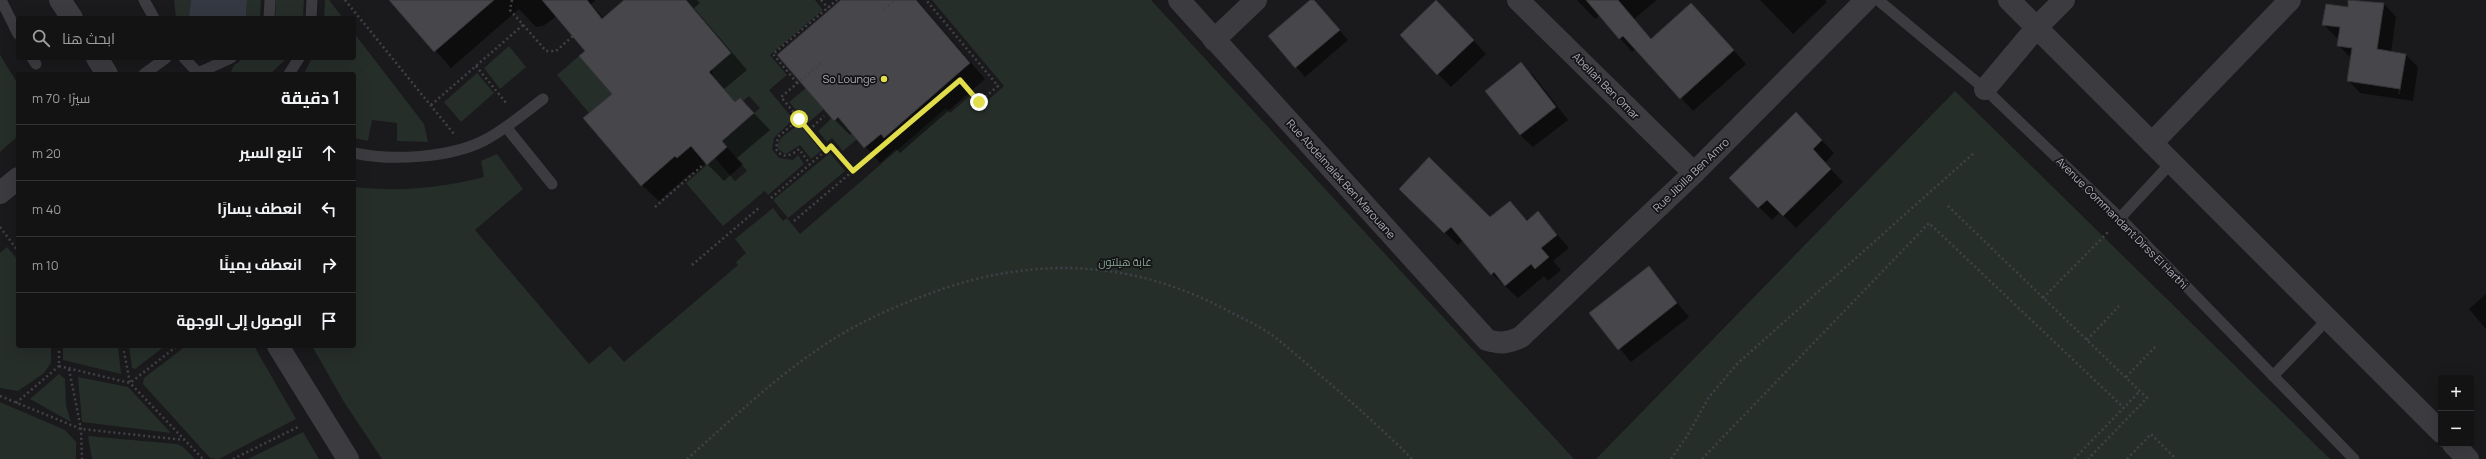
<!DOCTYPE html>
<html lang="ar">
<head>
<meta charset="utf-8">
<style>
	body { margin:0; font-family:Manrope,Cairo,sans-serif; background:#212022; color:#f1f3f6; direction:rtl }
	.controls { position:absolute; right:12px; bottom:12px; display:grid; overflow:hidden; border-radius:4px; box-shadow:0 4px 16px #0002 }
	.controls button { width:36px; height:36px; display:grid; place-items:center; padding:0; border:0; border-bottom:1px solid #333234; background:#141314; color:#f1f3f6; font:20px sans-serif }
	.stop { position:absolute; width:12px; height:12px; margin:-9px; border:3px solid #e1dd4b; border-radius:50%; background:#fff }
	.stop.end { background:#e1dd4b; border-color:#fff; box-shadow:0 1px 4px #0008 }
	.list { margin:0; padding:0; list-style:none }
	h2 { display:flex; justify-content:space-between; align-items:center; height:52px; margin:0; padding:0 16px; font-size:17px }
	h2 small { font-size:13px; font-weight:400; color:#9d9ea0 }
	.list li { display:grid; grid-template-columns:26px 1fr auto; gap:12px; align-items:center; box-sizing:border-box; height:56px; padding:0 16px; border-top:1px solid #333234 }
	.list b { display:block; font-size:15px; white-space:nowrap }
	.list em { font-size:13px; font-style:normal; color:#9d9ea0 }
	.icon { flex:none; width:22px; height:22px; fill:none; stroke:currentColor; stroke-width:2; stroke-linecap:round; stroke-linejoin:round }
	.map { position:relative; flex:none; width:2486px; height:459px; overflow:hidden; direction:ltr }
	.search { position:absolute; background:#141314; box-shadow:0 4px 16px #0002; left:16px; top:16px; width:340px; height:44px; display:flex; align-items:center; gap:10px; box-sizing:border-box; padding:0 14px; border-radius:4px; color:#9d9ea0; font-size:15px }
	.panel { position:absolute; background:#141314; box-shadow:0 4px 16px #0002; left:16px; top:72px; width:340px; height:276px; border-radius:4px; direction:rtl }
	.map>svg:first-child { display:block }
</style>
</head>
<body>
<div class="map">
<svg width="2486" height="459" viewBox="0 0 2486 459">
	<rect width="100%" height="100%" fill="#1a191b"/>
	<g fill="#262e2a">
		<polygon points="174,0 191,0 189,15 192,18 176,18"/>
		<polygon points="247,0 261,0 260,18 246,18"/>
		<polygon points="276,0 304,0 303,18 275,18"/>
		<polygon points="325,0 329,0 343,18 324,18"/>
		<polygon points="686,0 815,0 823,10 770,55 787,75 769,90 793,119 774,138 772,149 779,158 793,160 798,155 804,164 768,195 765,191 761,194 723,226 686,183 715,158 735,181 747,171 722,141 760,108 749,96 743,101 740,98 735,102 713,76 712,69 731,52"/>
		<path d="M 932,0 L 1151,0 L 1574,459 L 382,459 L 344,402 L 312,346 L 354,346 L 354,187 C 399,192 441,188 484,177 L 481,161 L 497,154 L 523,189 L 475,230 L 589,364 L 610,346 L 624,362 L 738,265 L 736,262 L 746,253 L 735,239 L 773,208 L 783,221 L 787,218 L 800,234 L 946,108 L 950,113 L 970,96 L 980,107 L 1004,86 Z"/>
		<polygon points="354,33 424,124 428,142 397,141 397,123 372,120 368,141 354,138 354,74 304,74 312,58 354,58"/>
		<polygon points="509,46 526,67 500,89 484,68"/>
		<polygon points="0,55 18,84 18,136 0,152"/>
		<polygon points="579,56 612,94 589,113 557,75"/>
		<polygon points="244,58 287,58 270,74 230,74 234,65"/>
		<polygon points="477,73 494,93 461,122 444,102"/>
		<polygon points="806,88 824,109 808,123 789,102"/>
		<polygon points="1955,91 2330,459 1596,459"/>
		<polygon points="838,117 857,139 843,151 832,138 827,142 818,131 832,118 834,121"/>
		<polygon points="799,124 821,151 811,159 800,145 786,154 779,150 777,146 781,138"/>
		<polygon points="830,153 845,171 788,218 773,200"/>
		<polygon points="7,247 18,260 18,346 51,346 51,363 44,373 18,391 0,388 0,253"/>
		<polygon points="63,346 118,346 121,374 63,360"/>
		<polygon points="129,346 165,346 135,369 132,368"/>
		<polygon points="186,346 254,346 296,419 219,459 210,458 143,384 144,378"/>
		<polygon points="59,374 65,379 66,406 71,422 30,399"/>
		<polygon points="78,377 128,387 171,433 82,422"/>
		<polygon points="0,402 65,430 76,442 76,459 0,459"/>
		<polygon points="303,432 319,459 248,459"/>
		<polygon points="88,436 177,444 183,447 195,459 92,459"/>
	</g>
	<polygon fill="#343842" points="191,0 247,0 246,18 192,18 189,15"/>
	<g fill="#0007" fill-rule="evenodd">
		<polygon points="390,0 596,0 591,4 604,19 626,0 697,0 700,3 694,8 747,70 724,89 736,103 740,99 770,130 737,158 743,164 724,181 706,163 694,174 692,172 659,201 642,185 613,94 587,51 557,16 543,26 536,27 519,9 451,68"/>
		<polygon points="842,0 917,0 985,79 900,153 896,149 880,163 853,133 850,135 835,120"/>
		<polygon points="1313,0 1348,40 1305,77 1269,36"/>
		<polygon points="1577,0 1657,0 1634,19 1652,39 1691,4 1746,64 1693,111 1636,48 1632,52 1600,15 1595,19"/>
		<polygon points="1760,0 1825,0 1827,2 1793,34"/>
		<path d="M 2349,0 L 2384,4 L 2396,17 L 2391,52 L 2405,54 L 2418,67 L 2413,101 L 2360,93 L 2348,80 L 2351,58 L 2338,45 L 2339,38 L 2336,37 L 2323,24 L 2348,8 ZM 2403,63 L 2405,63 L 2400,94 L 2398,94 Z"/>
		<polygon points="1449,14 1486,54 1451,87 1438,74"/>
		<polygon points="1521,64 1534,76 1568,120 1533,147 1520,135"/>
		<polygon points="1808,126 1834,153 1825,163 1843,182 1796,228 1780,212 1772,220 1730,178"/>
		<polygon points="1400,189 1490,219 1510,202 1528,221 1538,213 1569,248 1553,261 1561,270 1548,281 1544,276 1518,298 1492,274 1463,240 1458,245"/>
		<polygon points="1649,268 1689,317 1631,362 1590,313"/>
		<polygon points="2486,294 2486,329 2469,309"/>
	</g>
	<g fill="#47474b" stroke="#353437">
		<polygon points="389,0 494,0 434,52"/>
		<polygon points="542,0 587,0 602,19 624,0 686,0 731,53 709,72 735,102 740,98 754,113 722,141 727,147 707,165 691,146 677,158 675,156 641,186 583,118 612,94 579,56 585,51"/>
		<polygon points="841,0 916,0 970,63 884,138 881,134 864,148 838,117 834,121 777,55"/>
		<polygon points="1310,0 1314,0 1340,30 1295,68 1268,36"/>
		<polygon points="1436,0 1474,40 1437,75 1400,35"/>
		<polygon points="1586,0 1618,0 1651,39 1691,3 1734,50 1680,99 1623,36 1619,39"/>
		<polygon points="2348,0 2384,3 2377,49 2406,54 2400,89 2347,81 2352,48 2337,46 2340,27 2322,25 2326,4 2348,7"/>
		<polygon points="1521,62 1556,107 1520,135 1485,91"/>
		<polygon points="1796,112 1822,140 1813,149 1831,169 1783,216 1767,200 1758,208 1729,178"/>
		<polygon points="1429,157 1490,217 1510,201 1527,221 1538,211 1557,235 1541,248 1549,257 1535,269 1531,264 1505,286 1494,272 1491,275 1451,227 1444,233 1399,189"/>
		<polygon points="1649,266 1677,303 1618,350 1589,313"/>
	</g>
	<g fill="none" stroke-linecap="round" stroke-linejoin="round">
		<g stroke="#414147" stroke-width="2.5" stroke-dasharray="2 3" stroke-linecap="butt">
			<polyline points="345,0 454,134"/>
			<polyline points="512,0 510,10 546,51 556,51 573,36"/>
			<polyline points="821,0 828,8"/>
			<polyline points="884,9 895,0"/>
			<polyline points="821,63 781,97 826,151"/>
			<polyline points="476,66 507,104"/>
			<polyline points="797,83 773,54 837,0"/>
			<polyline points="431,105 523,25"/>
			<path d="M 799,119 L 778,137 L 776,149 C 782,159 791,156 799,149 L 810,164"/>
			<polyline points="809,130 824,116"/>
			<polyline points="771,198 831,146 853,171"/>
			<polyline points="1948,206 2147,398 2088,459"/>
			<polyline points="655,207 703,165"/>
			<polyline points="794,221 960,80 979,102 998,86 926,0"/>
			<polyline points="0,227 18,251"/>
			<polyline points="692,265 760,207"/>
			<polyline points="2043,298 2109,231"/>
			<polyline points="2087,340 2119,306"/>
			<polyline points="59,346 59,366 130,383 177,346"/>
			<polyline points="123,346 130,383 203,459"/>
			<polyline points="69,369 81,429 82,459"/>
			<polyline points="2126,377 2157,345"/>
			<polyline points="0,396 81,429 184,440"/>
			<polyline points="16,403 59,366"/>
			<polyline points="233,459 300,426"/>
			<path d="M 687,459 C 729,422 770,382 817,350 C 852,325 893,307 934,292 C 1036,255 1136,260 1232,313 C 1244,319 1257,325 1269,333 C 1287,346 1304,362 1321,376 C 1353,403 1383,430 1412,459"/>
			<polyline points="1671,459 1687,436 1709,397 1738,363 1975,152"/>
			<polyline points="1702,459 1929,223 2124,408"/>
			<polyline points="2074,459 2140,391"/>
			<polyline points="2127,459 2151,434 2176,459"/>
		</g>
		<g stroke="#3c3b40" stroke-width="11">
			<polyline points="1,0 18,34"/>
			<polyline points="144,0 154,18"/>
			<polyline points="1878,0 1985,89 2120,218 2354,459"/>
			<polyline points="269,18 270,0"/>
			<polyline points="311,18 312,0"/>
			<polyline points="32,58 36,64"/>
			<polyline points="184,58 199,74"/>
			<polyline points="198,73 231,58"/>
			<polyline points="144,74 166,58"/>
			<polyline points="289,74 299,58"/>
			<polyline points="506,127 552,184"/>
			<path d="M 354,153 C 391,161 449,158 483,141 C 505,130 524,113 543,99"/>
			<polyline points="2120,218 2172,162"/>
			<polyline points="2273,376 2328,319"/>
		</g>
		<g stroke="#3c3b40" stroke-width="22">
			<polyline points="60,0 72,18"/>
			<path d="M 1179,0 L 1487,340 C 1501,344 1508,343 1521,337 L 1694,173 L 1866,0"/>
			<polyline points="1518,0 1694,173"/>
			<polyline points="2009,0 2441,432"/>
			<polyline points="1214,40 1256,0"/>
			<polyline points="97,58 107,74"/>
			<polyline points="1985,89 2037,27 2064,0"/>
			<polyline points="2152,143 2290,0"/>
			<polyline points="0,193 18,178"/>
			<polyline points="278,346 348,459"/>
			<polyline points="2453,444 2468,459"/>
		</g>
	</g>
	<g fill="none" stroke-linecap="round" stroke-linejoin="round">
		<polyline stroke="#e1dd4b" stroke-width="5" points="799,119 826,151 831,146 853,171 960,80 979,102"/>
	</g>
	<circle fill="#e1dd4b" stroke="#151416" stroke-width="1.5" cx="884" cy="79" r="4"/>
	<g text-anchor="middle" stroke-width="3.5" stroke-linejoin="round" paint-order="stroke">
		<g font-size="11" fill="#adadba" stroke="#151416" text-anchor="end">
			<text x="876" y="83">So Lounge</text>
		</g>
		<g font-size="11" fill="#adadba" stroke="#151416">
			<text transform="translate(1606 86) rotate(45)" y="4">Abellah Ben Omar</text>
			<text transform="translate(1691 175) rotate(-44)" y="4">Rue Jibilla Ben Amro</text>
			<text transform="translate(1341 179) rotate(48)" y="4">Rue Abdelmalek Ben Marouane</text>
			<text transform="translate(2122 223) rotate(45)" y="4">Avenue Commandant Dirss El Harthi</text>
		</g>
		<g font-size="11" fill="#86a391" stroke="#151416">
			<text x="1125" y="266">غابة هيلتون</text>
		</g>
	</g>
</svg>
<div class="controls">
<button>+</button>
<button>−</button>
</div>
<div class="stop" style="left:799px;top:119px"></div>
<div class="stop end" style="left:979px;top:102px"></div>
<div class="search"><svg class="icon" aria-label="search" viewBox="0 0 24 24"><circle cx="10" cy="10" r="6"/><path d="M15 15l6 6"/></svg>ابحث هنا</div>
<section class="panel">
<h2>1 دقيقة<small>سيرًا · 70 m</small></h2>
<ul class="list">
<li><svg class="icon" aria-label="ahead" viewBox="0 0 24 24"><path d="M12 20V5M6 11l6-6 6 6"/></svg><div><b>تابع السير</b></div><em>20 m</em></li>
<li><svg class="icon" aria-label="left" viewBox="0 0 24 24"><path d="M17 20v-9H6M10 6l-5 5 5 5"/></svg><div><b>انعطف يسارًا</b></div><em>40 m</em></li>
<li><svg class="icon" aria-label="right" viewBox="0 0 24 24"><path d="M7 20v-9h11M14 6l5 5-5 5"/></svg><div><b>انعطف يمينًا</b></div><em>10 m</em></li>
<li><svg class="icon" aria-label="arrive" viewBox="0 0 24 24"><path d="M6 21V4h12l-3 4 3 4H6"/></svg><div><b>الوصول إلى الوجهة</b></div></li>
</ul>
</section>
</div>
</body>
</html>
